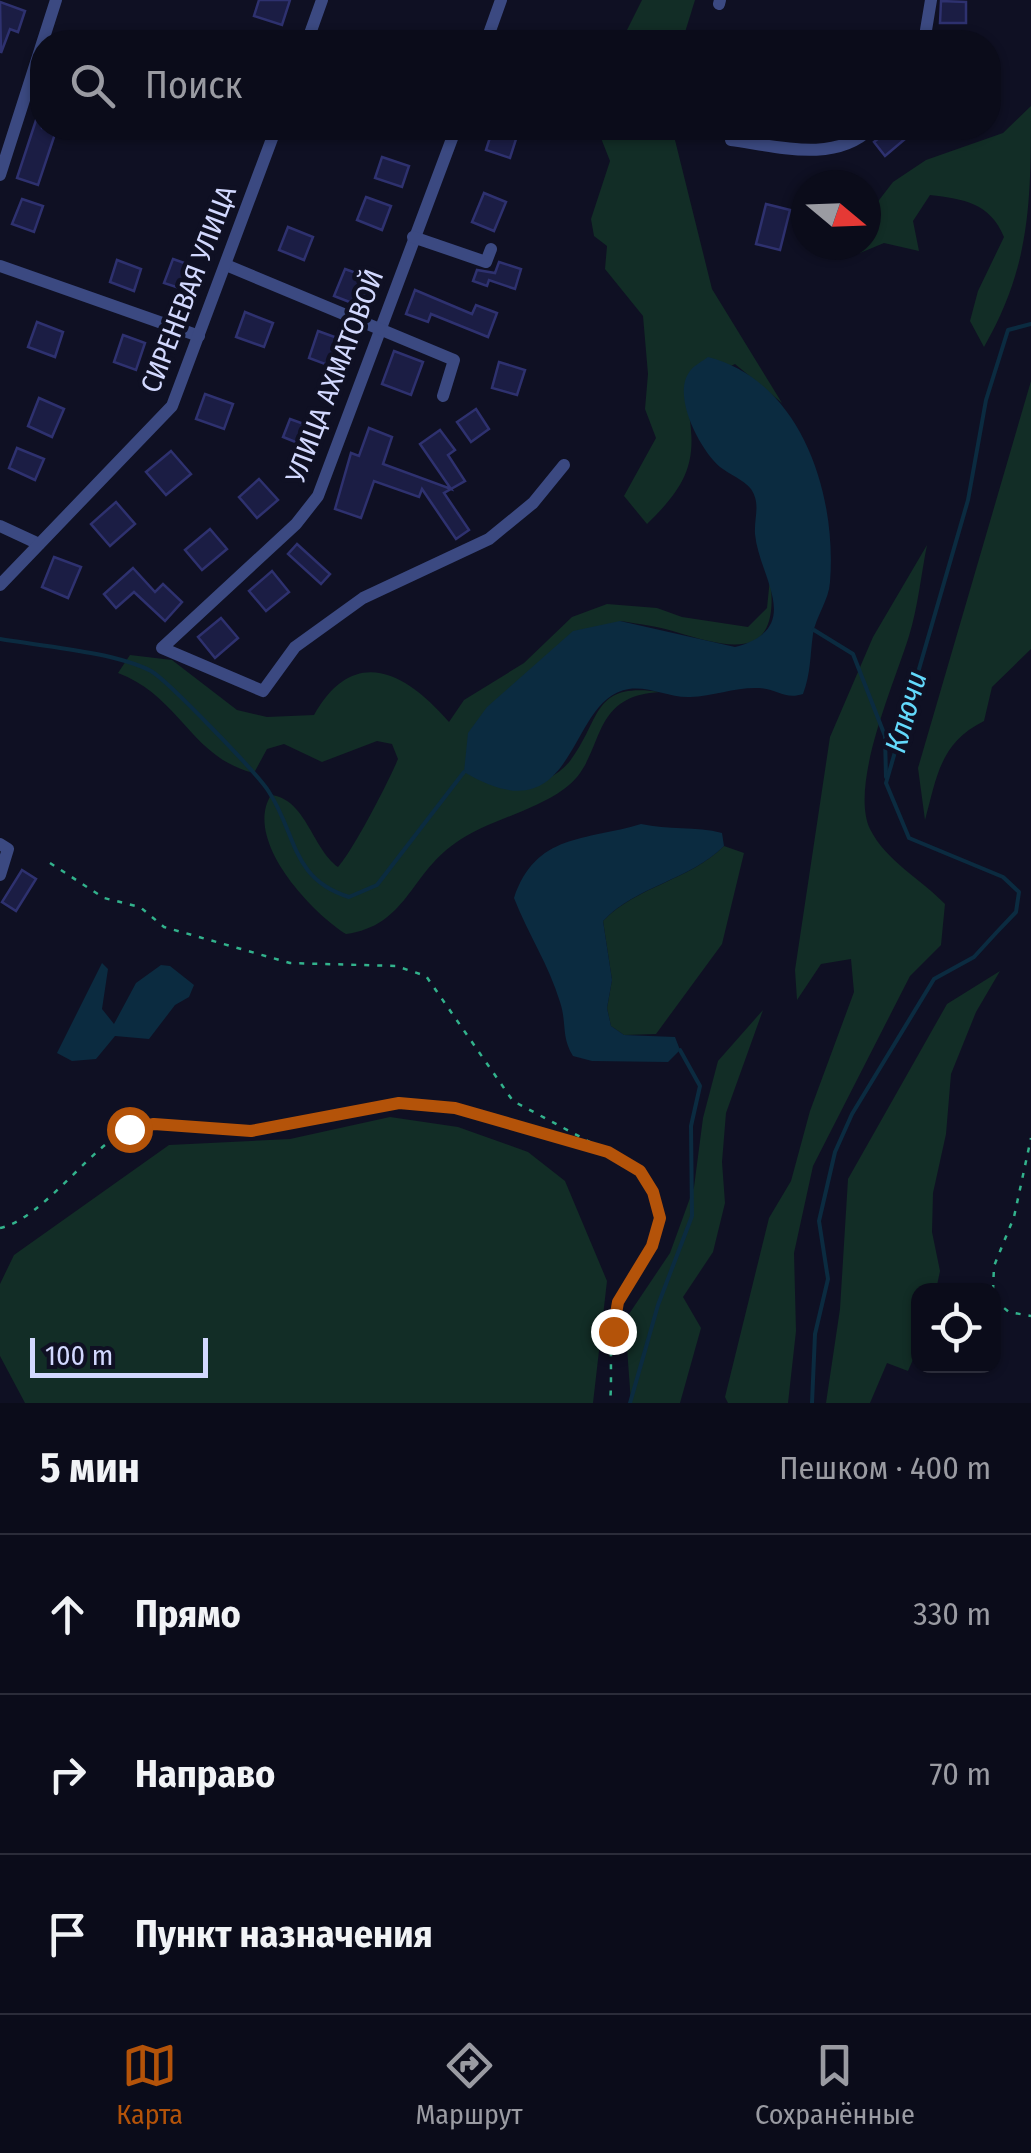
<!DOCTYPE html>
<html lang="ru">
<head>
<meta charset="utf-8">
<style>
	body { margin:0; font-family:"Fira Sans Condensed",sans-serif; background:#141523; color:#f1f3f6 }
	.controls { position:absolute; right:30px; bottom:30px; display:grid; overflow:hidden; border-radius:20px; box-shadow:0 2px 8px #0004 }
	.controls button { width:90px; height:90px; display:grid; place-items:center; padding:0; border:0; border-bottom:2px solid #2b2c39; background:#0b0c1a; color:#f1f3f6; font:50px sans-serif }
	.compass { position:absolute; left:791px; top:170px; width:90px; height:90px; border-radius:50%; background:#0b0c1a; box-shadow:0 2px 8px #0004; rotate:109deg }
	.scale { position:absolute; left:30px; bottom:25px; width:178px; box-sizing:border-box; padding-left:10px; border:5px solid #d2d8fe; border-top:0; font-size:28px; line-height:35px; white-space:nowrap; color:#d2d8fe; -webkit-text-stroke:8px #0f1023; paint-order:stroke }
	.stop { position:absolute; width:30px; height:30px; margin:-22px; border:8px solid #b45309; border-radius:50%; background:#fff }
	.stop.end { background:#b45309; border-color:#fff; box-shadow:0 2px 10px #0008 }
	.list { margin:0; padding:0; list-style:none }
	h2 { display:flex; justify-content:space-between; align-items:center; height:130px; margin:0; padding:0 40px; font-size:42px }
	h2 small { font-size:32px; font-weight:400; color:#9a9ba2 }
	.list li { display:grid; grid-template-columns:65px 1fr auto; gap:30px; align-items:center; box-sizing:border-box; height:160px; padding:0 40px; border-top:2px solid #2b2c39 }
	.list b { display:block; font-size:38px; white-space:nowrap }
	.list em { font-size:32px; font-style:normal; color:#9a9ba2 }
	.icon { flex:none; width:55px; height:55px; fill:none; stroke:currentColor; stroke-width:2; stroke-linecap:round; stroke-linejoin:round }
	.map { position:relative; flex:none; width:1031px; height:1403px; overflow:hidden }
	.search { position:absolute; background:#0b0c1a; box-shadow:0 2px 8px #0004; left:30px; right:30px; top:30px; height:110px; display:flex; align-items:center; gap:25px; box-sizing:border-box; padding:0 35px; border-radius:40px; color:#9a9ba2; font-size:38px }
	.sheet { height:610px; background:#0b0c1a }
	nav { display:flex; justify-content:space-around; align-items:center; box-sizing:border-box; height:140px; border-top:2px solid #2b2c39; background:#0b0c1a; font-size:28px; color:#9a9ba2 }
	nav a { display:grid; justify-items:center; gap:5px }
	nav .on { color:#b45309 }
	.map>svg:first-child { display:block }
</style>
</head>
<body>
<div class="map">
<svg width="1031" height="1403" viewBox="0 0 1031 1403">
	<rect width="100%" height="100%" fill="#0f1023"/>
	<g fill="#122d26">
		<polygon points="642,0 695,0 682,42 621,42"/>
		<path d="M 1031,106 C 1031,201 1031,265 984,347 L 970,321 L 978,291 L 1004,237 C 990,203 964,199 930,195 L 913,221 L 919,251 L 884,243 L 860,253 L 861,245 L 866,245 L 866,217 L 893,182 L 926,160 L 1003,133 Z"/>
		<path d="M 597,128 L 672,128 L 712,289 L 782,403 L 735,364 L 684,388 C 698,452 696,477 647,524 L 624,496 L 656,438 L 645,409 L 648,374 L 643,316 L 605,269 L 607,246 L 594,236 L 591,219 L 610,161 Z"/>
		<path d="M 1031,381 L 1031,649 L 992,687 L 984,721 C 940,743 937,776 925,820 L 918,768 Z"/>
		<path d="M 927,545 C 921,575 918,607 909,636 C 895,682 849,784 870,829 C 886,861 921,879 945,904 L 941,945 L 910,976 L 813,1166 L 794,1253 L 796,1331 L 788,1403 L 728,1403 L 725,1397 L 769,1218 L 791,1181 L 810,1111 L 854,992 L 851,959 L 821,964 L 797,1000 L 795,970 L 830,737 L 873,637 Z"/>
		<path d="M 770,578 C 781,660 735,650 676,632 C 658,626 639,624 620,621 L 523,790 C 540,783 558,776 570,761 C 602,719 591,682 660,692 C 585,696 608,758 564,789 C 531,813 487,820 454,844 C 410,875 406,926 346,934 C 311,912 243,840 271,795 C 306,799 312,848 338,867 C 353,851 389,781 398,759 L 392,744 L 377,741 L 322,762 L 284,744 L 267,749 L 254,773 C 191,758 180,696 118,673 L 130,655 L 172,660 L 237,710 L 267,717 L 314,715 C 354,644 406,672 449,722 L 464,700 L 524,663 L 572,617 L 607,604 L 657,608 L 682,617 L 748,627 L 767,608 Z"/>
		<path d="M 724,846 L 744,853 L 722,944 L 656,1034 L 624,1035 L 611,1026 L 607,1008 L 612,980 L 603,921 C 637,886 690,880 724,846 Z"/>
		<polygon points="1000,971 976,1012 951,1074 946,1134 933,1193 932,1232 940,1271 936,1290 918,1290 918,1348 908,1371 887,1363 870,1403 826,1403 840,1309 848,1179 947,1004"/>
		<polygon points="763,1010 726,1113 722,1162 725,1203 713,1252 683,1297 701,1328 680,1403 631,1403 625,1320 670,1253 694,1187 703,1118 718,1061"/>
		<polygon points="390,1117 458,1127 528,1152 565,1181 607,1281 593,1403 25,1403 0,1356 0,1284 14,1255 169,1145 290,1139"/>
	</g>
	<g fill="#0b2b40">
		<path d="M 708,357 C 802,381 837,495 830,582 C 829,600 816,616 813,634 C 810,655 811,673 803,694 C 785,700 777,689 759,688 C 736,687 714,696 690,697 C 670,698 649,686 629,689 C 565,698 580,841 464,772 L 468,733 L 487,707 L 573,631 L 620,621 L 735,647 C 806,628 759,578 755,534 C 754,517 761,504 751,489 C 744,480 729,474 720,467 C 700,450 671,395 690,371 C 693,366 703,361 708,357 Z"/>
		<path d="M 641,824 C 668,830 696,826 722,833 L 724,846 C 690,880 636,886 603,921 L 612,980 L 607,1008 L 611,1026 L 624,1035 L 675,1037 L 680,1050 L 668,1062 L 592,1061 L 573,1056 C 561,1037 567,1023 560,1002 C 549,965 528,934 514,898 C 536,833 585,841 641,824 Z"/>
		<polygon points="102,963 108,969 102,1009 114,1024 136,983 161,965 170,966 194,985 189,997 175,1005 149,1039 115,1036 96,1059 72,1061 57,1053"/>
	</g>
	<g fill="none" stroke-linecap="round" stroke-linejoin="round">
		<g stroke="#0b2b40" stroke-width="4">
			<polyline points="814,630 853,654 885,736 886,777"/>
			<path d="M 0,639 C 41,646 114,652 151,671 C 168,681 258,774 269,792 C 297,835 291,879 349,897 L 377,885 L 464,772"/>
			<polyline points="630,1403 658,1305 692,1216 691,1126 700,1086 680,1050"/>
			<polyline points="812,1403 815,1334 828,1279 819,1221 835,1152 852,1114 934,979 974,957 996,933 1016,912 1019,892 1003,877 909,838 886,783 968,500 986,400 1008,330 1031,324"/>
		</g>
	</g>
	<g fill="#1b1d44" stroke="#2e316f" stroke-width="2.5">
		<polygon points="259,0 290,0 282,25 254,16"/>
		<polygon points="941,1 966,2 966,23 940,23"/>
		<polygon points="0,2 25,11 18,32 10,29 1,53"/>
		<polygon points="41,105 42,128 57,128 38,185 17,178"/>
		<polygon points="493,128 517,136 510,158 486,150"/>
		<polygon points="891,128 908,128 912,133 885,156 874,142"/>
		<polygon points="382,157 409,166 402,187 375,178"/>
		<polygon points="484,193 506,202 494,231 472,222"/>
		<polygon points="366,197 391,206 382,230 357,220"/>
		<polygon points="22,199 43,206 34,232 12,224"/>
		<polygon points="766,204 790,210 780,250 756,244"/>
		<polygon points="288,227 313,237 304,260 279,250"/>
		<polygon points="173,259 193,266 185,290 164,283"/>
		<polygon points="117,260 141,269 134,291 110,282"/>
		<polygon points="499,262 521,269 515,289 489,280 487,286 473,281 477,270 495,273"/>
		<polygon points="345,269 370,278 360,306 334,296"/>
		<polygon points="415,290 472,314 476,305 497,313 488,337 431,314 428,322 406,314"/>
		<polygon points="245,312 273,323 264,347 236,337"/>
		<polygon points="37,322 63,332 55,357 28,347"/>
		<polygon points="318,331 343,340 333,367 309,358"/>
		<polygon points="123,335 145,343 136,370 114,362"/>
		<polygon points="394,351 423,362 411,395 382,384"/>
		<polygon points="499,362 525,370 517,395 492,388"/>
		<polygon points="205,394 233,404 224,429 196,419"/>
		<polygon points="39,398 64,409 52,437 28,426"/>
		<polygon points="476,409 489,429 471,442 457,422"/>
		<polygon points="290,419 315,428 308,447 283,437"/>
		<polygon points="369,428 392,437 383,464 451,489 420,444 440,430 455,450 448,455 465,481 444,493 469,530 456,539 422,489 419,497 374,481 361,518 335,509 351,453 359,456"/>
		<polygon points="17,448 44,459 35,480 9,468"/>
		<polygon points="171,451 191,474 166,495 146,472"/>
		<polygon points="259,479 278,500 257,518 239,497"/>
		<polygon points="116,502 135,524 110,546 91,524"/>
		<polygon points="210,529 227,549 202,570 185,550"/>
		<polygon points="297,544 330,574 321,584 288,554"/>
		<polygon points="54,557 81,567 68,598 42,587"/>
		<polygon points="133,568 155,592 163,584 182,602 165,621 134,592 116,608 104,594"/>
		<polygon points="272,571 289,592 266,611 249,591"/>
		<polygon points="221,618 238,638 215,658 198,637"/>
		<polygon points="22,870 36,879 16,911 2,902"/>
	</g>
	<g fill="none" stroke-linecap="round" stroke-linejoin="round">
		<g stroke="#32b28c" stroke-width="2.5" stroke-dasharray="5 8" stroke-linecap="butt">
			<polyline points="50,863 104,898 140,907 164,927 290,963 396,966 426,976 513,1101 601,1148"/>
			<path d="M 0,1228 C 45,1218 94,1141 132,1128 C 168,1116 214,1135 252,1131 C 301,1126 350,1103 400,1103 C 454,1104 636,1141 654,1196 C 664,1227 649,1262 631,1287 C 626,1293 620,1298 618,1305 C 607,1335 613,1372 610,1403"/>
			<polyline points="993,1290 994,1266 1014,1217 1031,1138"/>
			<polyline points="994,1300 1009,1312 1031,1316"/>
		</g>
		<g stroke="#3b4981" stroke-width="12">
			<polyline points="719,4 720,0"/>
			<polyline points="307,42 322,0"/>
			<polyline points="486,42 501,0"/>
			<polyline points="924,42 931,0"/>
			<polyline points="456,128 318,496 296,524 162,648 263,691 295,647 363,598 489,539 533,503 564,465"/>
			<path d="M 731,140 C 776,146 835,164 871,128"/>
			<polyline points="0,175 56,0"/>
			<polyline points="413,237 486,262 491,249"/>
			<polyline points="226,265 454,360 443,396"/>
			<polyline points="0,266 199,336"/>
			<polyline points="0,526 39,544"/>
			<polyline points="0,585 172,406 276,128"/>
			<polyline points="0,844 8,849 0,875"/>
		</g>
	</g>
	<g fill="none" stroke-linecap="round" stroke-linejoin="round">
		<polyline stroke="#b45309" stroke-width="12" points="129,1129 154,1124 251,1131 399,1103 455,1108 608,1152 640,1171 653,1192 660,1218 652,1246 618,1302 613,1331"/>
	</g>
	<g text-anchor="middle" stroke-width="9" stroke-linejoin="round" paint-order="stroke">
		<g font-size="28" fill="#d2d8fe" stroke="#0f1023">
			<text transform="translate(188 289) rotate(-69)" y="10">СИРЕНЕВАЯ УЛИЦА</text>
			<text transform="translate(334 376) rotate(-69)" y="10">УЛИЦА АХМАТОВОЙ</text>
		</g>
		<g font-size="30" font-style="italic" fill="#63d9fb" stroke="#0f1023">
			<text transform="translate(906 712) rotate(-74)" y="10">Ключи</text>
		</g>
	</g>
</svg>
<div class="controls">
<button><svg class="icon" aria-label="locate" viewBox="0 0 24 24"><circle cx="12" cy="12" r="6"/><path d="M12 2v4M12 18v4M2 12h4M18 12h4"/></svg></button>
</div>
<svg class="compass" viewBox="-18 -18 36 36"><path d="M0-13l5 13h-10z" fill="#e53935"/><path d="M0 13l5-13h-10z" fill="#9a9ba2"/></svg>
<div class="scale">100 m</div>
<div class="stop" style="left:129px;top:1129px"></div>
<div class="stop end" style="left:613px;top:1331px"></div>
<div class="search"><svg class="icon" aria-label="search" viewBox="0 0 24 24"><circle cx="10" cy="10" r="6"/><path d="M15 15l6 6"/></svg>Поиск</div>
</div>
<section class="sheet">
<h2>5 мин<small>Пешком · 400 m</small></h2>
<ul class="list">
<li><svg class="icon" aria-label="ahead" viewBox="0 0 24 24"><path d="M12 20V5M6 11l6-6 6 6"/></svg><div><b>Прямо</b></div><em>330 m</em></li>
<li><svg class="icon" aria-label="right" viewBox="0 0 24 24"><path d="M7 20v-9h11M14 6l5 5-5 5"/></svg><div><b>Направо</b></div><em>70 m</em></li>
<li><svg class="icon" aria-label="arrive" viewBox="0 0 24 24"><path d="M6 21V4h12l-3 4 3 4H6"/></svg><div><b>Пункт назначения</b></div></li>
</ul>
</section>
<nav>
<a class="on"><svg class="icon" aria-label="map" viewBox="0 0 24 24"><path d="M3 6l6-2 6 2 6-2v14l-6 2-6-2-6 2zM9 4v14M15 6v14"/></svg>Карта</a>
<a><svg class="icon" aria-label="directions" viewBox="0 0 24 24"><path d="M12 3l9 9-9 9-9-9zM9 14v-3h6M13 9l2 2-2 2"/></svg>Маршрут</a>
<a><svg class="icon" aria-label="saved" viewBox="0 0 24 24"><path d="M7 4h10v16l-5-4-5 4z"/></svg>Сохранённые</a>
</nav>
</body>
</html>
